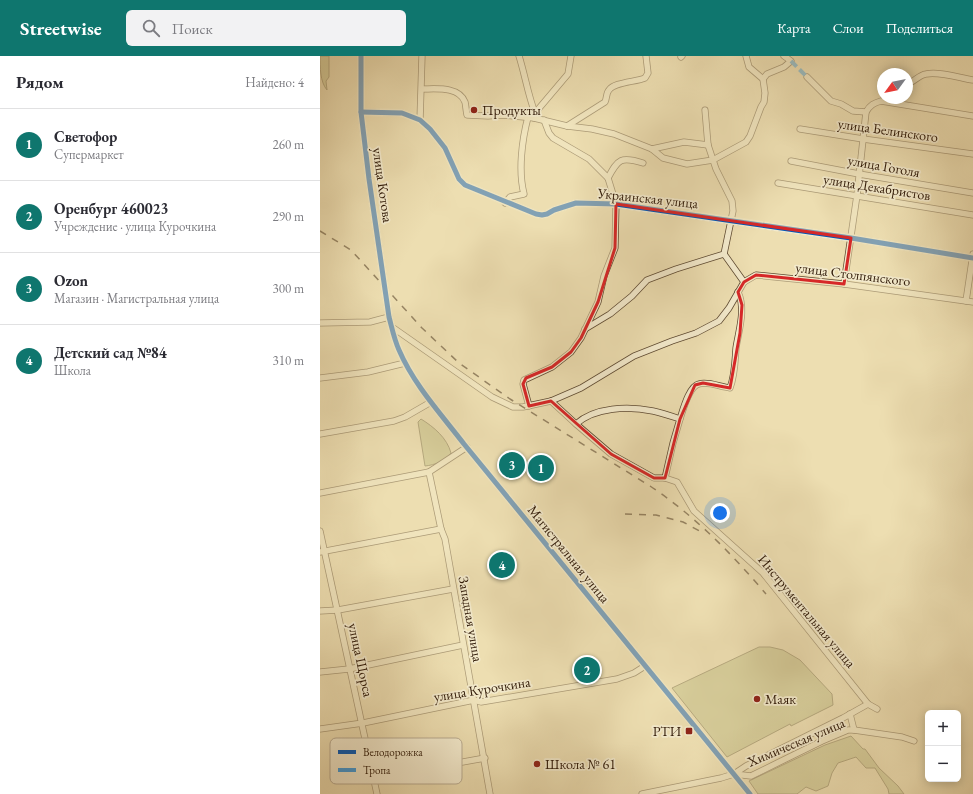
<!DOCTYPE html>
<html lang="ru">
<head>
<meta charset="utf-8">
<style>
	body { margin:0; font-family:"EB Garamond",serif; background:#f2f2f3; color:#2b2b33 }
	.controls { position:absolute; right:12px; bottom:12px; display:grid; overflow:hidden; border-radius:6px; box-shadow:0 2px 10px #0003 }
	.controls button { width:36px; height:36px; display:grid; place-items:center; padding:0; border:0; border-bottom:1px solid #e1e1e2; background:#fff; color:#2b2b33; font:20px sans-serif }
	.compass { position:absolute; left:557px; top:12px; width:36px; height:36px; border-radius:50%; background:#fff; box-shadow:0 2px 10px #0003; rotate:237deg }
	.you { position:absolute; left:400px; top:457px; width:14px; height:14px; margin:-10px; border:3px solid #fff; border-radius:50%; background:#1a73e8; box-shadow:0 0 0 6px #1a73e833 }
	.badge { display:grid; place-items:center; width:26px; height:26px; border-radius:50%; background:#0f766e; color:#fff; font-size:13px; font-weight:700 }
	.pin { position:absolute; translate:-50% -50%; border:2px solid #fff; box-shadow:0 1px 4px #0006 }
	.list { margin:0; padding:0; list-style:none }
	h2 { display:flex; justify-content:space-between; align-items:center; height:52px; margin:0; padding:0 16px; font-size:17px }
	h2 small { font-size:13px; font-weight:400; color:#7c7c81 }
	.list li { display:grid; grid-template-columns:26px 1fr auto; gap:12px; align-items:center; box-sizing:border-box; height:72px; padding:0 16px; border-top:1px solid #e1e1e2 }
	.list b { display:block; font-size:15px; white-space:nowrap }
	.list p { margin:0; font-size:13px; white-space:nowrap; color:#7c7c81 }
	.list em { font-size:13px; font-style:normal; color:#7c7c81 }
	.icon { flex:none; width:22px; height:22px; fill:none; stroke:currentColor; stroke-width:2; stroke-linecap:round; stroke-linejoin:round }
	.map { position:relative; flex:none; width:653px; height:738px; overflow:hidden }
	header { display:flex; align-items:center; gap:24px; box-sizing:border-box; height:56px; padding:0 20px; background:#0f766e; color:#fff }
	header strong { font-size:19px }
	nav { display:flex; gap:22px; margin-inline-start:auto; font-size:14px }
	.search { width:280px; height:36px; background:#f2f2f3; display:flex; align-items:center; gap:10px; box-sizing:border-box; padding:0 14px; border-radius:6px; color:#7c7c81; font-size:15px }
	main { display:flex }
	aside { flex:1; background:#fff }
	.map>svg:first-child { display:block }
</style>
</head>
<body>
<header>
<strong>Streetwise</strong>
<div class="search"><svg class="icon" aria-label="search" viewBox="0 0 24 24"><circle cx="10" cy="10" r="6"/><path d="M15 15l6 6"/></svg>Поиск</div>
<nav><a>Карта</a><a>Слои</a><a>Поделиться</a></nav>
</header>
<main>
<aside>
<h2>Рядом<small>Найдено: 4</small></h2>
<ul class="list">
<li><span class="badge">1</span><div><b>Светофор</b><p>Супермаркет</p></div><em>260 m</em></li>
<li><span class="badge">2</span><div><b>Оренбург 460023</b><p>Учреждение · улица Курочкина</p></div><em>290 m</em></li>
<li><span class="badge">3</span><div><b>Ozon</b><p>Магазин · Магистральная улица</p></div><em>300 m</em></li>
<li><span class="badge">4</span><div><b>Детский сад №84</b><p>Школа</p></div><em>310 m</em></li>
</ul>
</aside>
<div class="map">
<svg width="653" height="738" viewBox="0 0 653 738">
	<rect width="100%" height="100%" fill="#eddeb1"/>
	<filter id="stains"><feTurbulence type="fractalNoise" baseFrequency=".005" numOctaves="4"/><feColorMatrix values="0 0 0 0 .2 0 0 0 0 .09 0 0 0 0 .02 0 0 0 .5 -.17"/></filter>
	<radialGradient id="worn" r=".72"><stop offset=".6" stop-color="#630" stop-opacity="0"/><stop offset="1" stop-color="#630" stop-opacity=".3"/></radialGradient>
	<g fill="#c0bf86" stroke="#786c46">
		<path d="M 0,0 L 9,0 L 9,21 L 6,25 L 7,34 C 0,26 0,11 0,0 Z"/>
		<path d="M 101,363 C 114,371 127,382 131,397 C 125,405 115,409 105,410 L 98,366 Z"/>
		<polygon points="439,591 450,591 463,594 480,604 512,638 513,649 471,670 470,668 407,701 352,632"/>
		<polygon points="531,680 543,693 545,693 559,712 578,730 584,738 569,738 568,733 555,712 546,712 536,701 518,707 512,717 508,730 496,735 486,731 477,738 438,738 429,725 505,689"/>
	</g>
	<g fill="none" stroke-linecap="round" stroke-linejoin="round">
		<defs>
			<g id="minor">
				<path d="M 41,0 L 41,56 L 49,123 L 69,261 C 72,272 74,283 79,294 C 94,329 121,358 144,388 L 430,738"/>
				<path d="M 199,0 C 205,19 208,39 215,57"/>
				<polyline points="361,1 362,0"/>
				<polyline points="487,21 511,45 521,48 533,55 546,56"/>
				<polyline points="443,23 447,18 464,11 471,5 464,0"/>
				<path d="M 587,28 C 594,26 599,19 606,18 C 619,15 640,22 653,24"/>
				<path d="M 102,33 C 116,33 139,30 145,46 C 146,50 146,55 147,59 L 168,60 L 183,59 L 214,62 L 247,70 L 272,73 L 294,78 L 332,93 L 343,102 L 367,108 L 393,104 L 426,86 L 430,80 L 441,51 L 444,46 L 445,37 L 443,23 L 429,11 L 426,0"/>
				<polyline points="385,54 388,89 396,113 412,145 413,155 404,198 424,226"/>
				<polyline points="41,56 82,57 100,64 110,73 125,92 139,123 145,129 216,158 222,159 227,158 234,154 256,147 296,148 531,182 653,202"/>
				<polyline points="214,62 215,57 248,18 251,0"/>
				<polyline points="100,64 102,0"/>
				<polyline points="224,64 229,77 233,82 269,103 288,122"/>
				<path d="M 247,70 L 285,46 C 287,42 286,37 289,34 C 294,26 316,26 325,22 L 328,17 L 326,0"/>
				<polyline points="480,73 543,83 653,98"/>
				<polyline points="332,93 364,86 388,89"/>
				<polyline points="471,105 539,118 653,137"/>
				<polyline points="458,127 653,159"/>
				<path d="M 185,147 L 190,141 L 204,138 C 198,115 202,84 208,61"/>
				<path d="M 524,228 L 537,139 L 546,56 C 550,49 554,47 561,45 L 653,60"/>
				<polyline points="646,245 653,198"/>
				<polyline points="0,267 50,266 69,261"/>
				<polyline points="72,271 172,341 193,351 203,351 231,345 261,332 314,300 352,285 376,277 399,265 409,252 424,226 436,219 524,228 653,246"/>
				<polyline points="265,273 290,258 312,240 327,224 356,213 404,198"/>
				<polyline points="0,322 48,316 85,307"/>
				<polyline points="231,345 256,368 291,398 334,422 345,422 357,426 374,455 443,517 548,648 557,653"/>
				<path d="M 209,350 L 203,328 L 204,324 L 232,311 L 251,296 L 261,282 L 278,246 L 284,220 L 295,192 L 296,148 L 288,122 C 298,103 301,100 323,107"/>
				<path d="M 360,363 C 363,354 369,330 379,328 C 388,325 400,331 410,332 C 415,319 415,305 416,292 C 419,273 426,253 418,236"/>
				<path d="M 256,368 C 275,351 308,350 333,355 C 342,357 351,360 360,363 L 353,387 L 345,422"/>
				<polyline points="0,378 74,365 85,361 111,346"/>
				<polyline points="109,416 121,473 125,483 170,738"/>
				<polyline points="0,437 109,416 147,391"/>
				<polyline points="0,475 57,738"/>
				<polyline points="0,496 121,473"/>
				<polyline points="0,555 18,554 133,533"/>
				<polyline points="0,616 29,613 143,589"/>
				<polyline points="530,658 534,674"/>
				<polyline points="0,673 43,667 154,644 161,646 297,623 314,617 325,610"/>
				<polyline points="414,718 431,720 502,685 528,674 534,674 582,681 594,685"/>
				<polyline points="54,722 165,702"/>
				<polyline points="322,738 401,722 414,718 426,710 523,662 548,648"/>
			</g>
		</defs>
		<use href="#minor" stroke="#5e4a32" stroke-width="7"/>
		<use href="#minor" stroke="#f3eacc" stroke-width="5.5"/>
		<g stroke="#2f1907" stroke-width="1.5" stroke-dasharray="7 7" stroke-linecap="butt">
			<path d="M 0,175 L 31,194 L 102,272 L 139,307 L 190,343 L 330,430 C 375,460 411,497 446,538"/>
			<polyline points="305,458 336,459 363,466 385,478"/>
		</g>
		<polyline stroke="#3d9bdd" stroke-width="4" stroke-dasharray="8 4" stroke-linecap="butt" points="471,5 487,21"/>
		<defs>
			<g id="cycleway">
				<path d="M 41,0 L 41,56 L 49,123 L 69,261 C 72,272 74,283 79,294 C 94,329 121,358 144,388 L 430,738"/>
				<polyline points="41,56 82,57 100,64 110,73 125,92 139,123 145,129 216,158 222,159 227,158 234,154 256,147 296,148 531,182 653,202"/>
			</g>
		</defs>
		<use href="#cycleway" stroke="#f3eacc" stroke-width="8"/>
		<use href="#cycleway" stroke="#0057b8" stroke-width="5"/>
	</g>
	<path d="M0 0H653V738H0ZM 296,148 L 531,182 L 524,228 L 436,219 L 424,226 L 418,236 L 422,249 L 420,277 L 410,332 L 383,327 L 375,329 L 360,363 L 345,422 L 334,422 L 291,398 L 231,345 L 209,350 L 203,328 L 206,322 L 232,311 L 251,296 L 261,282 L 278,246 L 295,192 Z" fill="#eddeb1" fill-opacity=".55" fill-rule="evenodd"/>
	<path fill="none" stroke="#d62828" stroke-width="3" stroke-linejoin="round" d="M 296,148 L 531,182 L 524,228 L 436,219 L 424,226 L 418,236 L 422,249 L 420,277 L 410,332 L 383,327 L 375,329 L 360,363 L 345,422 L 334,422 L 291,398 L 231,345 L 209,350 L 203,328 L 206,322 L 232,311 L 251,296 L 261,282 L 278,246 L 295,192 Z"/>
	<g fill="#8f2418" stroke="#f3eacc" stroke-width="1.5">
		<circle cx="154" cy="54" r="4"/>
		<circle cx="437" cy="643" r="4"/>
		<rect x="365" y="671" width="8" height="8" rx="2"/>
		<circle cx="217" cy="708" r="4"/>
	</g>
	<g text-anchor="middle" stroke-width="3.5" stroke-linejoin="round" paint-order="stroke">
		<g font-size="14" fill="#2f1907" stroke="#f3eacc" text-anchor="start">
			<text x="162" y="59">Продукты</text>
			<text x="445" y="648">Маяк</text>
			<text x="361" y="680" text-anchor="end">РТИ</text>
			<text x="225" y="713">Школа № 61</text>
		</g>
		<g font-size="14" fill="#2f1907" stroke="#f3eacc">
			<text transform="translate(568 74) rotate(8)" y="5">улица Белинского</text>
			<text transform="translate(564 110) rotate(10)" y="5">улица Гоголя</text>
			<text transform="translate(63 129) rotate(82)" y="5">улица Котова</text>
			<text transform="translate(557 131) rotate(9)" y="5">улица Декабристов</text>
			<text transform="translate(328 142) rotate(6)" y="5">Украинская улица</text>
			<text transform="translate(533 218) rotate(7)" y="5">улица Столпянского</text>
			<text transform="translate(249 498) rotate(51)" y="5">Магистральная улица</text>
			<text transform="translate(487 555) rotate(50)" y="5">Инструментальная улица</text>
			<text transform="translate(151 563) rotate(80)" y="5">Западная улица</text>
			<text transform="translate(41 604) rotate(78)" y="5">улица Щорса</text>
			<text transform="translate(162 633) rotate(-9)" y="5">улица Курочкина</text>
			<text transform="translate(476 686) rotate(-23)" y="5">Химическая улица</text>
		</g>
	</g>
	<rect x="10" y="682" width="132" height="46" rx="6" fill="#f3eacc" stroke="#b8ab91" stroke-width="1"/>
	<rect x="18" y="694" width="18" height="4" fill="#0057b8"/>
	<rect x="18" y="712" width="18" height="4" fill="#3d9bdd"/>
	<g font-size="11" fill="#2f1907">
		<text x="43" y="700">Велодорожка</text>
		<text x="43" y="718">Тропа</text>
	</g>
	<rect width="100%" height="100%" filter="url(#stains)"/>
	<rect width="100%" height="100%" fill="url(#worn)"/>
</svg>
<div class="controls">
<button>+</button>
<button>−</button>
</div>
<svg class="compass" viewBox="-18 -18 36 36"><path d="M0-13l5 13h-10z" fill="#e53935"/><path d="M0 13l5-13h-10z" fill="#7c7c81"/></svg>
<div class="you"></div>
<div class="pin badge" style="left:221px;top:412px">1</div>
<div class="pin badge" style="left:267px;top:614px">2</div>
<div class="pin badge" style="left:192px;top:409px">3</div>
<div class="pin badge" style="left:182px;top:509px">4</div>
</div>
</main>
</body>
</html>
